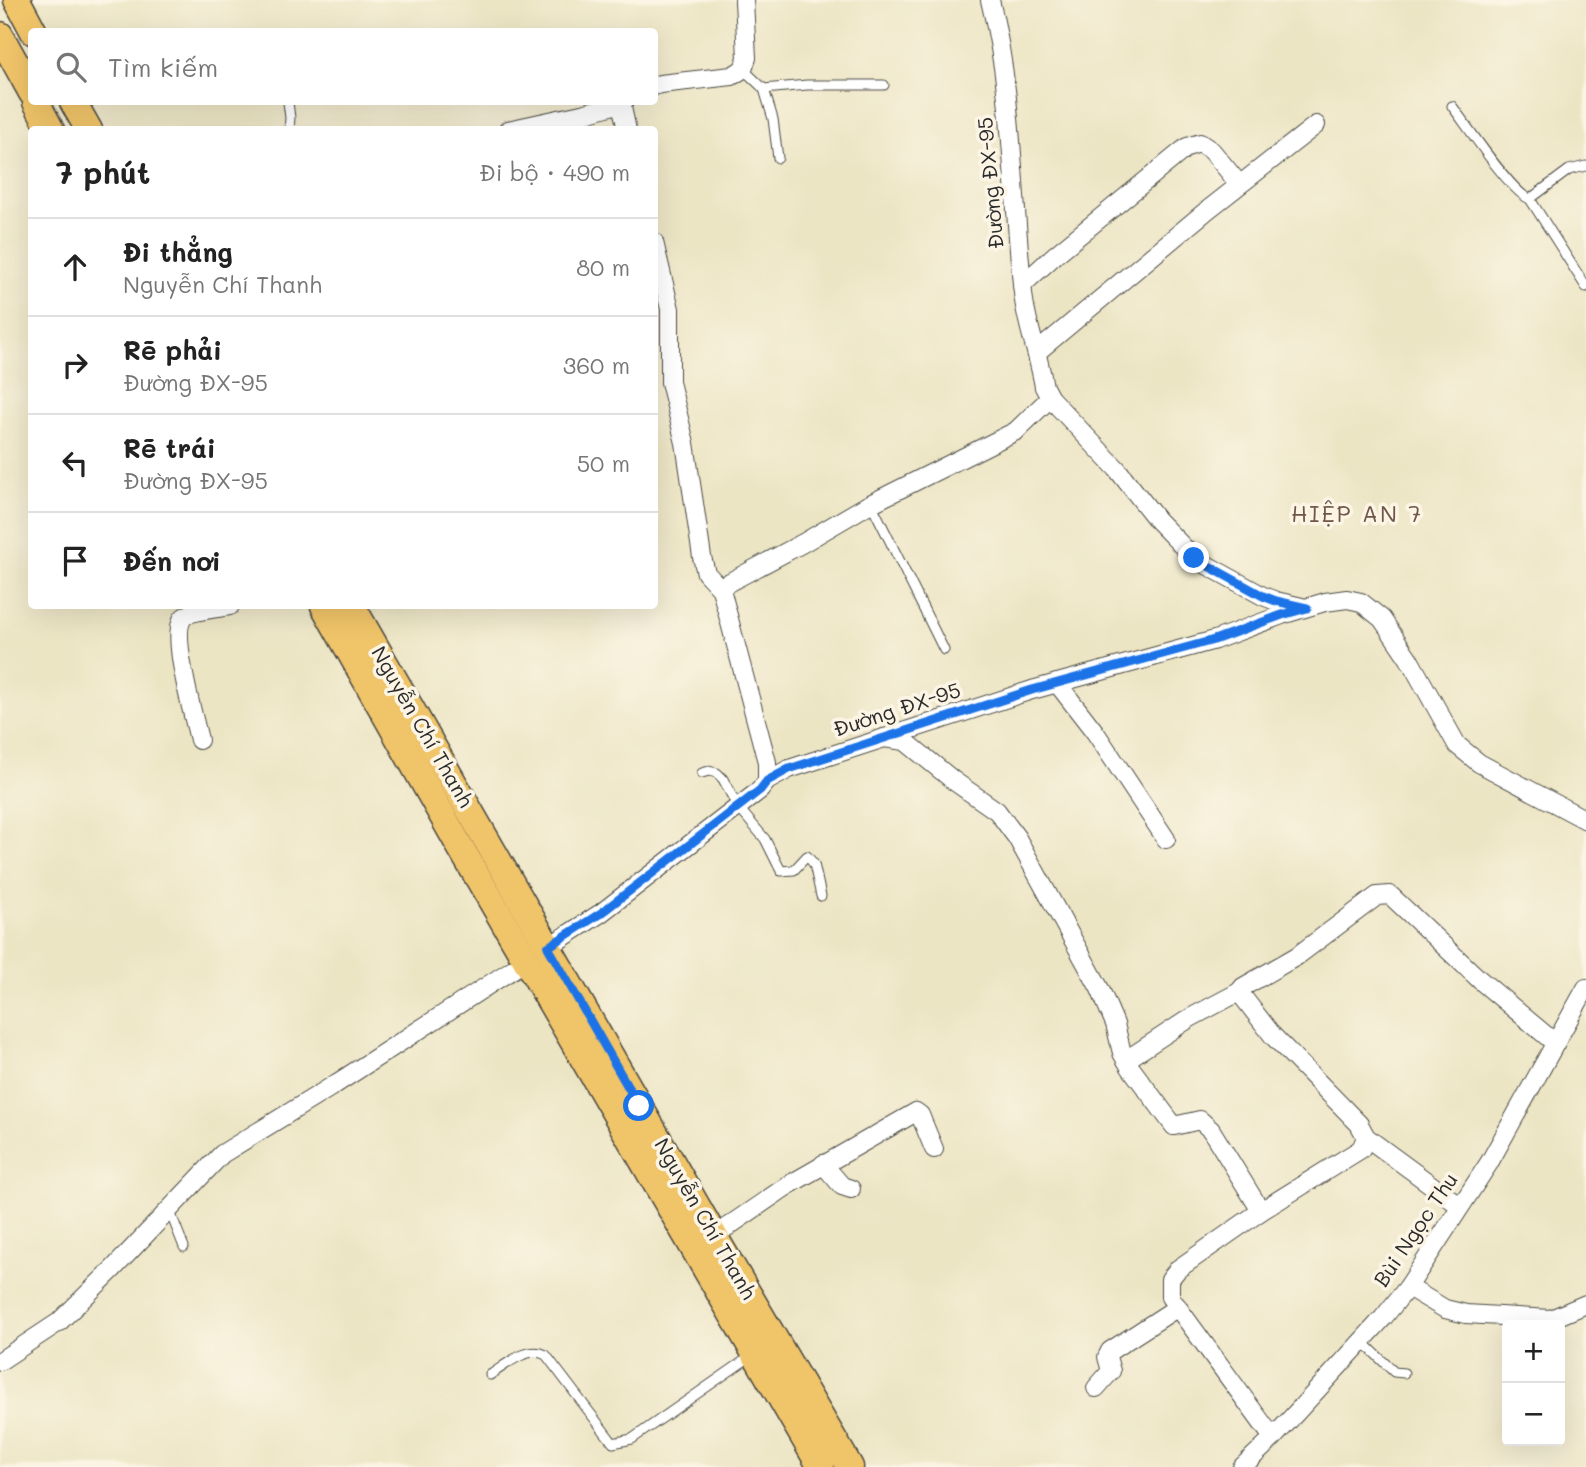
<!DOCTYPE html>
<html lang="vi">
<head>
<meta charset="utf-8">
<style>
	body { margin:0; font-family:Mali,sans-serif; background:#f6f6f6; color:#222 }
	.controls { position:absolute; right:21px; bottom:21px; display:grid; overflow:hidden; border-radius:7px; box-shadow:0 7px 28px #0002 }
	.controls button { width:63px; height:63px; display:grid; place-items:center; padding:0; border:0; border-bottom:2px solid #e0e0e0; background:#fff; color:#222; font:35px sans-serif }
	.stop { position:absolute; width:21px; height:21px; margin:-16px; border:5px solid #1a73e8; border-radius:50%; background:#fff }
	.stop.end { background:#1a73e8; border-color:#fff; box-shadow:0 2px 7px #0008 }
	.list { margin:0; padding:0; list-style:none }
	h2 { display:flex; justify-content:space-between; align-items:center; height:91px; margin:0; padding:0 28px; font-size:30px }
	h2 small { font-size:23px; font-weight:400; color:#767676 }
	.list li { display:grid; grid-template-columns:46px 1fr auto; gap:21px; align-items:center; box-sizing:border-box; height:98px; padding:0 28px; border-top:2px solid #e0e0e0 }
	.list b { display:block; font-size:26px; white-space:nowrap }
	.list p { margin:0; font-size:23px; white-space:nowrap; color:#767676 }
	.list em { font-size:23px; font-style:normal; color:#767676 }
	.icon { flex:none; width:38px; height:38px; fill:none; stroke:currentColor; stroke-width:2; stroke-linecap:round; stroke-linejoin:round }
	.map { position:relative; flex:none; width:1586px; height:1467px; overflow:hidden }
	.search { position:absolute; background:#fff; box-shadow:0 7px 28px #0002; left:28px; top:28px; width:630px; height:77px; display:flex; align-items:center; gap:18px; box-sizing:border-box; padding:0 24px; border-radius:7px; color:#767676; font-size:26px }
	.panel { position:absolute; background:#fff; box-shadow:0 7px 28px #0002; left:28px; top:126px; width:630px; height:483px; border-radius:7px }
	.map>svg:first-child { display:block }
</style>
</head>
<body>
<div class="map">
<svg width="1586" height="1467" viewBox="0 0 1586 1467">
	<rect width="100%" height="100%" fill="#fcf5e5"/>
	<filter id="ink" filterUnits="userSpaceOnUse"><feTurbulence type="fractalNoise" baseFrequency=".0143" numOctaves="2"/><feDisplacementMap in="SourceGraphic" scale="14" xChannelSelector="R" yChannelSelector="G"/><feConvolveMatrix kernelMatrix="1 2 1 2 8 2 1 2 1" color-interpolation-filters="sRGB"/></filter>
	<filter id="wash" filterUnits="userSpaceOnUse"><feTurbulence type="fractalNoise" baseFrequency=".00686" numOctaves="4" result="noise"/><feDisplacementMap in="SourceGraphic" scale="28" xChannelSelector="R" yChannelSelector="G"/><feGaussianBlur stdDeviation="1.57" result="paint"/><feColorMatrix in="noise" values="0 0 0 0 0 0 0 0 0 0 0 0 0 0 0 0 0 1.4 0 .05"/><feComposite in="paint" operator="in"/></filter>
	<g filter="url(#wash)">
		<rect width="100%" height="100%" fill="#ece5c4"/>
	</g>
	<g filter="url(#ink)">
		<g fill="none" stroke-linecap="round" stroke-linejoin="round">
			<defs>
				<g id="lane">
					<polyline points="743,69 764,89 773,119 778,158"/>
					<polyline points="764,89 807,85 884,85"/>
					<polyline points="288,102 290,118 289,130"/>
					<path d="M 1452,106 C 1466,124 1512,194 1530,199 L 1569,170 L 1586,166"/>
					<polyline points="1530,199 1586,287"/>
					<polyline points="871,503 944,650"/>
					<polyline points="702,773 709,771 717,773 723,779 737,806 765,839 781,871 794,870 807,856 814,864 821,896"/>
					<polyline points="169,1209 184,1247"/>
					<polyline points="1362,1341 1394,1372 1404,1373"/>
					<path d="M 490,1375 C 506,1365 527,1345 546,1355 L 613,1443 L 632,1439 L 754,1354"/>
				</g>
				<g id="street">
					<path d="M 990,0 C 1014,95 1012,195 1023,293 C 1026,324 1039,355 1044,387 L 1050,398 L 1117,469 L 1157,520 L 1194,558 L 1263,596 L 1276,601 L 1302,607"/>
					<polyline points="654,86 660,84 732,76 743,69 747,58 744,0"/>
					<polyline points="621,103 627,130"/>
					<polyline points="508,130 586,113 624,102"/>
					<polyline points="654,242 670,309 670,382 685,443 702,557 706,573 721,589"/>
					<polyline points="1022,285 1055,255 1187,147 1200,143 1212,151 1239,184"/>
					<polyline points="1037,352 1205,212 1316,125"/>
					<polyline points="1057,683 1095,732 1166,839"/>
					<polyline points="884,738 905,741 954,781 997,811 1017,838 1100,989 1115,1024 1122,1053 1130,1067 1174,1126 1200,1120 1211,1130 1261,1211"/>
					<path d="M 199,740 C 194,717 170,635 183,618 C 188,611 220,608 230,606"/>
					<polyline points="767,781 767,762 721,589 726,584 803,543 866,506 1016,431 1050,398"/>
					<polyline points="548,947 601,913 760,790 767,781 789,769 1032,690 1215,640 1282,615 1325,602 1347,599 1361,602 1382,619 1409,659 1457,745 1479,763 1586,820"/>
					<polyline points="1126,1060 1190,1018 1239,992"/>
					<polyline points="1366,1137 1460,1206"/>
					<polyline points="823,1164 842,1186 851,1189"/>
					<polyline points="714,1236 787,1186 916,1112 920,1115 934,1149"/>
					<polyline points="1408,1287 1445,1309 1466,1314 1551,1319 1586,1304"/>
					<polyline points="0,1361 59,1322 112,1270 222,1154 331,1087 527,960"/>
					<polyline points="1096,1388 1111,1371 1107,1357 1110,1351 1178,1307"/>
					<polyline points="1273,1438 1170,1297 1170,1279 1178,1269 1261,1211 1361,1149 1366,1137 1359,1124 1273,1036 1239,992 1243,987 1297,956 1377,896 1390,895 1480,980 1555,1043"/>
					<polyline points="1242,1467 1273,1438 1383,1318 1408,1287 1489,1163 1586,988"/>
				</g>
				<g id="primary">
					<polyline points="17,0 34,32"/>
					<polyline points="0,35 32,93"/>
					<polyline points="36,102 51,130"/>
					<polyline points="73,102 89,130"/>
					<polyline points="324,606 459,845 821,1467"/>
					<polyline points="352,606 714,1236 850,1467"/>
				</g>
			</defs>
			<use href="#lane" stroke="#484742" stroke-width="11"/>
			<use href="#street" stroke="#484742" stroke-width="20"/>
			<use href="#primary" stroke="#484742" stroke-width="29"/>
			<use href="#lane" stroke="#fff" stroke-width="9"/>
			<use href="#street" stroke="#fff" stroke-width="18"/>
			<use href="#primary" stroke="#f0c469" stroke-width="26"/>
		</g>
	</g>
	<g fill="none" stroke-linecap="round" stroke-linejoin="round" filter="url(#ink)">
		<polyline stroke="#1a73e8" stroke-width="9" points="639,1106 548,947 601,913 760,790 767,781 789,769 1032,690 1214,640 1282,615 1307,608 1276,601 1263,596 1194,558"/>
	</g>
	<g text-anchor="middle" stroke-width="7" stroke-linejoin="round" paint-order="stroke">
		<g font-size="21" fill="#2b2b2b" stroke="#fcf5e5">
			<text transform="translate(991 183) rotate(-95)" y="7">Đường ĐX-95</text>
			<text transform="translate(897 710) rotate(-18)" y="7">Đường ĐX-95</text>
			<text transform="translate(422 727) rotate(60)" y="7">Nguyễn Chí Thanh</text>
			<text transform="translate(705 1219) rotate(60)" y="7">Nguyễn Chí Thanh</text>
			<text transform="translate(1416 1230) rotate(-56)" y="7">Bùi Ngọc Thu</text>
		</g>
		<g font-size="23" letter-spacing="2" fill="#6e5649" stroke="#fcf5e5">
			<text x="1357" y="522">HIỆP AN 7</text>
		</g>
	</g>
</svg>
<div class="controls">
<button>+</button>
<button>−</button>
</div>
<div class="stop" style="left:639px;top:1106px"></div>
<div class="stop end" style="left:1194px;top:558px"></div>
<div class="search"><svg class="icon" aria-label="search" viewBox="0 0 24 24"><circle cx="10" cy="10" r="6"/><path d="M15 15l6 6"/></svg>Tìm kiếm</div>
<section class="panel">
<h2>7 phút<small>Đi bộ · 490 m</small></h2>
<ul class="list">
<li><svg class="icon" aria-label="ahead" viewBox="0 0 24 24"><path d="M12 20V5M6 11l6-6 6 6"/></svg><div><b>Đi thẳng</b><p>Nguyễn Chí Thanh</p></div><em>80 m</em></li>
<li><svg class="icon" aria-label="right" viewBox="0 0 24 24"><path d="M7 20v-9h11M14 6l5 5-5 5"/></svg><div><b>Rẽ phải</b><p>Đường ĐX-95</p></div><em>360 m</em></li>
<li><svg class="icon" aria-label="left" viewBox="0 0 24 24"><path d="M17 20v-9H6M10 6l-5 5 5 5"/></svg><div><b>Rẽ trái</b><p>Đường ĐX-95</p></div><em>50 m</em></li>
<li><svg class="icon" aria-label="arrive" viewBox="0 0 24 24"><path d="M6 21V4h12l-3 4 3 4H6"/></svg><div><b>Đến nơi</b></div></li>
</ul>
</section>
</div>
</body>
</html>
